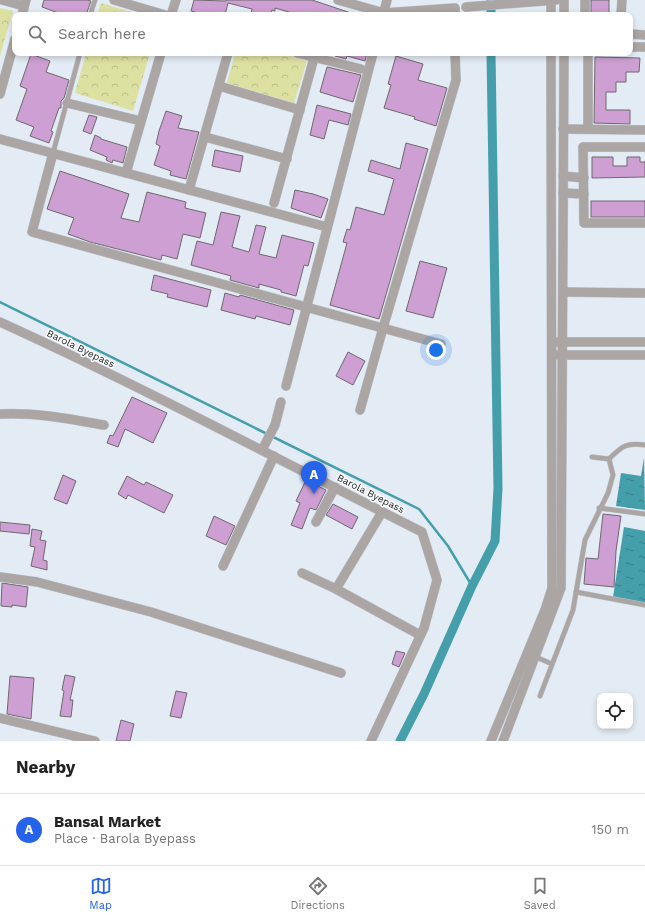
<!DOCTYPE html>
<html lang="en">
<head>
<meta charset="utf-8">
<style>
	body { margin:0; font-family:"Work Sans",sans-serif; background:#f2f2f2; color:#222 }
	.controls { position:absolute; right:12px; bottom:12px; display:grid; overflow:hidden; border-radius:8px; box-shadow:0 2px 6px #0003 }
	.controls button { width:36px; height:36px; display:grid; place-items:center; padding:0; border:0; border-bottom:1px solid #e0e0e0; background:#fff; color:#222; font:20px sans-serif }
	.you { position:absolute; left:436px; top:350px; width:14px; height:14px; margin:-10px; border:3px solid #fff; border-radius:50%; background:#1a73e8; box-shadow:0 0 0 6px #1a73e833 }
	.badge { display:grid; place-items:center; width:26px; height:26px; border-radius:50%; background:#2563eb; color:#fff; font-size:13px; font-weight:700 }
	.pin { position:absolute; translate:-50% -33px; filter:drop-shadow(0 1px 2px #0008) }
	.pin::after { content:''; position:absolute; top:21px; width:14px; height:12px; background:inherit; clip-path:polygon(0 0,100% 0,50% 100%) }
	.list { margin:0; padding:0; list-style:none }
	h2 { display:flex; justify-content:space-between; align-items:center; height:52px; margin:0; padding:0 16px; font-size:17px }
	h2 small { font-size:13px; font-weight:400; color:#767676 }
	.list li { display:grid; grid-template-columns:26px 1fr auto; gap:12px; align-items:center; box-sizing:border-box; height:72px; padding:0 16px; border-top:1px solid #e0e0e0 }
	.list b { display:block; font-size:15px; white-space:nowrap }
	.list p { margin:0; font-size:13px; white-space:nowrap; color:#767676 }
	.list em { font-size:13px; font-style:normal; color:#767676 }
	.icon { flex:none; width:22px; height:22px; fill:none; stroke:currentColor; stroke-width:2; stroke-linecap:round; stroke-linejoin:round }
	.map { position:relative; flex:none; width:645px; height:741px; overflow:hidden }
	.search { position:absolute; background:#fff; box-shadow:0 2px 6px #0003; left:12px; right:12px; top:12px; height:44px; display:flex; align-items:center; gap:10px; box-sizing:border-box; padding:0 14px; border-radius:8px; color:#767676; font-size:15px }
	.sheet { height:124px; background:#fff }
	nav { display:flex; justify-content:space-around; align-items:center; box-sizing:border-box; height:56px; border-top:1px solid #e0e0e0; background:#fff; font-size:11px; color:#767676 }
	nav a { display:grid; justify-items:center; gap:2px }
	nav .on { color:#2563eb }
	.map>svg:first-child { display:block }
</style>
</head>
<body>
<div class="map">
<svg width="645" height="741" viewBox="0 0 645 741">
	<defs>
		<pattern id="forest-crowns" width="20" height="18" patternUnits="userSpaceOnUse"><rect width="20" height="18" fill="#dce0a1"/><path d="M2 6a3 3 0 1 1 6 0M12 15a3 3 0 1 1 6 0" fill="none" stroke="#bcc08a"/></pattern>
		<pattern id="water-ripples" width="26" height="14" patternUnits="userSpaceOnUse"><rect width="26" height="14" fill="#449fab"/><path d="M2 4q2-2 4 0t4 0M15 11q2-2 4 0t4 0" fill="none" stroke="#38818b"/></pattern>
	</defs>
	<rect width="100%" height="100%" fill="#e3ebf4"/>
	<g fill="url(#forest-crowns)">
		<polygon points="101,3 141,15 97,15"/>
		<polygon points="0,8 13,11 0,56"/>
		<polygon points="86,53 150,53 133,111 75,93"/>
		<polygon points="235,53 280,53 307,61 294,103 227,83"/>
	</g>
	<g fill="url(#water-ripples)">
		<polygon points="644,458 645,510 616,506 621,473 641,476"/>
		<polygon points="624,527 645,531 645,603 613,597"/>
	</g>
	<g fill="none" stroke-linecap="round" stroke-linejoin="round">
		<polyline stroke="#449fab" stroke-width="2.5" points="0,302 419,509 448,546 472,586"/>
		<g stroke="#449fab" stroke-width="9">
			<polyline points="491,0 491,15"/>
			<polyline points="400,741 424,694 472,586 495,541 498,488 491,53"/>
		</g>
	</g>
	<g fill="#cd9fd2" stroke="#6f686f">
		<polygon points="44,0 87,0 91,1 86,15 64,15 42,7"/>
		<polygon points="194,0 226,1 226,0 312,0 351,13 351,15 299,15 275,8 275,11 272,10 271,15 251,15 252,9 228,3 225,15 206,15 191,11"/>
		<rect x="591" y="0" width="18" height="15"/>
		<polygon points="336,53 367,53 365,61 347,56 346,59 335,56"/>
		<polygon points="31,54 50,61 46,72 69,80 64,98 61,101 61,108 59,108 51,131 53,132 49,143 30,136 34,127 16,120 27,89 20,86"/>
		<polygon points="396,56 423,64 418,80 447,88 436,126 414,119 415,117 384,108 391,85 388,84"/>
		<polygon points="595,57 640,58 639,72 626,72 626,82 616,82 616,92 606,92 606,110 630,110 630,124 594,123"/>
		<polygon points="327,67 361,75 353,102 320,92"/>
		<polygon points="317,105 351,114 348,125 329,120 324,139 310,135"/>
		<polygon points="166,111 182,116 178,128 199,132 186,179 170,175 171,171 154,165 160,146 156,144 159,131"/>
		<polygon points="89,115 97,117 91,134 83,131"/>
		<polygon points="95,135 101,138 101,139 127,147 123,163 113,160 112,163 106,160 107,157 90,150"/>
		<polygon points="406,143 428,149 379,319 330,305 347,243 343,242 347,229 350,230 356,207 384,215 394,179 368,171 371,160 400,169"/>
		<polygon points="215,150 243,156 240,172 212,166"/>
		<polygon points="592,157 613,157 613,166 627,166 627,157 640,157 640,162 645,162 645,177 592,178"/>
		<polygon points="60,171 129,194 121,218 139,222 147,192 186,202 185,208 206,213 200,238 183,234 177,259 162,255 161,260 90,242 68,234 74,218 47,209"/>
		<polygon points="295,190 313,194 328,199 321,218 291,208"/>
		<rect x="591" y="201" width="54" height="16"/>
		<polygon points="221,212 240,216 232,247 249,252 256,225 266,227 259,254 276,258 282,235 314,243 308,266 304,265 296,296 281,292 281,290 259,284 259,288 230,280 231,276 191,265 197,241 213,245"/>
		<polygon points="420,261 447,268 433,318 406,311"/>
		<polygon points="154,275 211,290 207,307 167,297 168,294 151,290"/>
		<polygon points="225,293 239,297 240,295 294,310 290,325 256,316 255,319 221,310"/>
		<polygon points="348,352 365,361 353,385 336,376"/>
		<polygon points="132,397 167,413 153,443 125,429 118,447 107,443 110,435 113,436"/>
		<polygon points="63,475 76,481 67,504 54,499"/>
		<polygon points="127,476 144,485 146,482 173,495 164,513 128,495 126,499 118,494"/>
		<polygon points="306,480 326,490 316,510 310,508 302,529 291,525 300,503 296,501"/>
		<polygon points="333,504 358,517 352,529 326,515"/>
		<polygon points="603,514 621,516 616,551 614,587 584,584 586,558 598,559"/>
		<polygon points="214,516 235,526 226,545 206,536"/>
		<polygon points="0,522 30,525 29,534 0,531"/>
		<polygon points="32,529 42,531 40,540 46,541 43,560 47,561 47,570 31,566 35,547 30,546"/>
		<polygon points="2,583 28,587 26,607 12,605 12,607 1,606"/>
		<polygon points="396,651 405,653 399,667 392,664"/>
		<polygon points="65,675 75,677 70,700 73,700 71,717 60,716 64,691 62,690"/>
		<polygon points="10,676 34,678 31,719 7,714"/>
		<polygon points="176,691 187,693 181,718 170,716"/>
		<polygon points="121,720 134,724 130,741 116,741"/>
	</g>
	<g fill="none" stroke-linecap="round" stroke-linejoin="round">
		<defs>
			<g id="lane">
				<polyline points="90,15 95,0"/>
				<polyline points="53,153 80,53"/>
				<path d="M 592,457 L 609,459 C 622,446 627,442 645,445"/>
				<polyline points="599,508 645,514"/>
				<polyline points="576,592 645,605"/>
				<polyline points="536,657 552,664"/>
				<polyline points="540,696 573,610 585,540 608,493 613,475 609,459"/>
			</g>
			<g id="street">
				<polyline points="2,0 24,6"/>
				<polyline points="114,0 165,15"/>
				<polyline points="338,0 384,13 455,8 455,15"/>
				<polyline points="466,7 556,0"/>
				<polyline points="22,15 26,0"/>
				<polyline points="171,15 176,0"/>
				<polyline points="383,15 387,0"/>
				<polyline points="551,15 551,0"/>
				<polyline points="564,15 564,0"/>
				<polyline points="585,15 585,0"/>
				<polyline points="621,15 622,0"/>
				<polyline points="630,34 645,35"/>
				<polyline points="630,47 645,47"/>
				<polyline points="297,53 361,69"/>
				<polyline points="219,86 300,110"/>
				<polyline points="0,94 15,39"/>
				<polyline points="67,103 141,121"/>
				<polyline points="588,128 588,53"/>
				<polyline points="563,129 645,130"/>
				<polyline points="205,137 287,159"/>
				<polyline points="0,139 327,227"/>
				<polyline points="645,147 583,147 584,223 645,223"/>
				<polyline points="53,153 32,232 441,344"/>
				<polyline points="126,173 161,53"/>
				<polyline points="563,176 584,178"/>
				<polyline points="189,190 228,53"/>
				<polyline points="563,193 584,194"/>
				<polyline points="274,203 314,58"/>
				<polyline points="563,292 645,293"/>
				<path d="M 0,322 C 143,387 281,461 422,532 L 437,580 L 424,628 L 371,741"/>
				<polyline points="556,342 645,342"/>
				<polyline points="556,355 645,355"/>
				<polyline points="286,386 373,53"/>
				<polyline points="360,410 383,328 456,80 455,53"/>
				<path d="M 0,414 C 35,412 70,419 104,425"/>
				<polyline points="262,450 275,425 281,402"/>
				<polyline points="382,512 336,589 420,635"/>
				<polyline points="316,522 335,487"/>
				<polyline points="223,566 274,456"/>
				<polyline points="302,573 336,589"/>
				<polyline points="0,577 37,582 151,612 341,673"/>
				<polyline points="0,718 95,741"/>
				<polyline points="491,741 545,610 552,588 551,53"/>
				<polyline points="503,741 561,588 564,53"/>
			</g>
		</defs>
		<use href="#lane" stroke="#bec5cd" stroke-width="5.5"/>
		<use href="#street" stroke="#bec5cd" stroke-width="10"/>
		<use href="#lane" stroke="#aba5a4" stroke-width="4.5"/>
		<use href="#street" stroke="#aba5a4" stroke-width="9"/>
	</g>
	<g text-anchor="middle" stroke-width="3" stroke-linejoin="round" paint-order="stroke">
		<g font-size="10" fill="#171a1d" stroke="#fff">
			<text transform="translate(81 348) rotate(26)" y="4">Barola Byepass</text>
			<text transform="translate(371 493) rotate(27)" y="4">Barola Byepass</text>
		</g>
	</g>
</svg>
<div class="controls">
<button><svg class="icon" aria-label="locate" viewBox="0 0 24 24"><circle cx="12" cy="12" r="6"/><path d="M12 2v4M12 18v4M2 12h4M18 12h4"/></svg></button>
</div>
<div class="you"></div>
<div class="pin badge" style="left:314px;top:494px">A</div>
<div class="search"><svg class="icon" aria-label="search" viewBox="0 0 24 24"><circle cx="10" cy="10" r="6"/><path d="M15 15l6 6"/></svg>Search here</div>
</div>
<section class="sheet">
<h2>Nearby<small></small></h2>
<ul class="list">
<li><span class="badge">A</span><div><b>Bansal Market</b><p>Place · Barola Byepass</p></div><em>150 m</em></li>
</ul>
</section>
<nav>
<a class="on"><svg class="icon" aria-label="map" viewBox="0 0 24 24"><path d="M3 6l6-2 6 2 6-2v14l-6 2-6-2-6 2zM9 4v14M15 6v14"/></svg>Map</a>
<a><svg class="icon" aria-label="directions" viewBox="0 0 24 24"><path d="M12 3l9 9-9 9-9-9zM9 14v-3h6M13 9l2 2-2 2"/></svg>Directions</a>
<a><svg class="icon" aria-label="saved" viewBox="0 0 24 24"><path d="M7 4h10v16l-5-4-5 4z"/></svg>Saved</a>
</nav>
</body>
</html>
